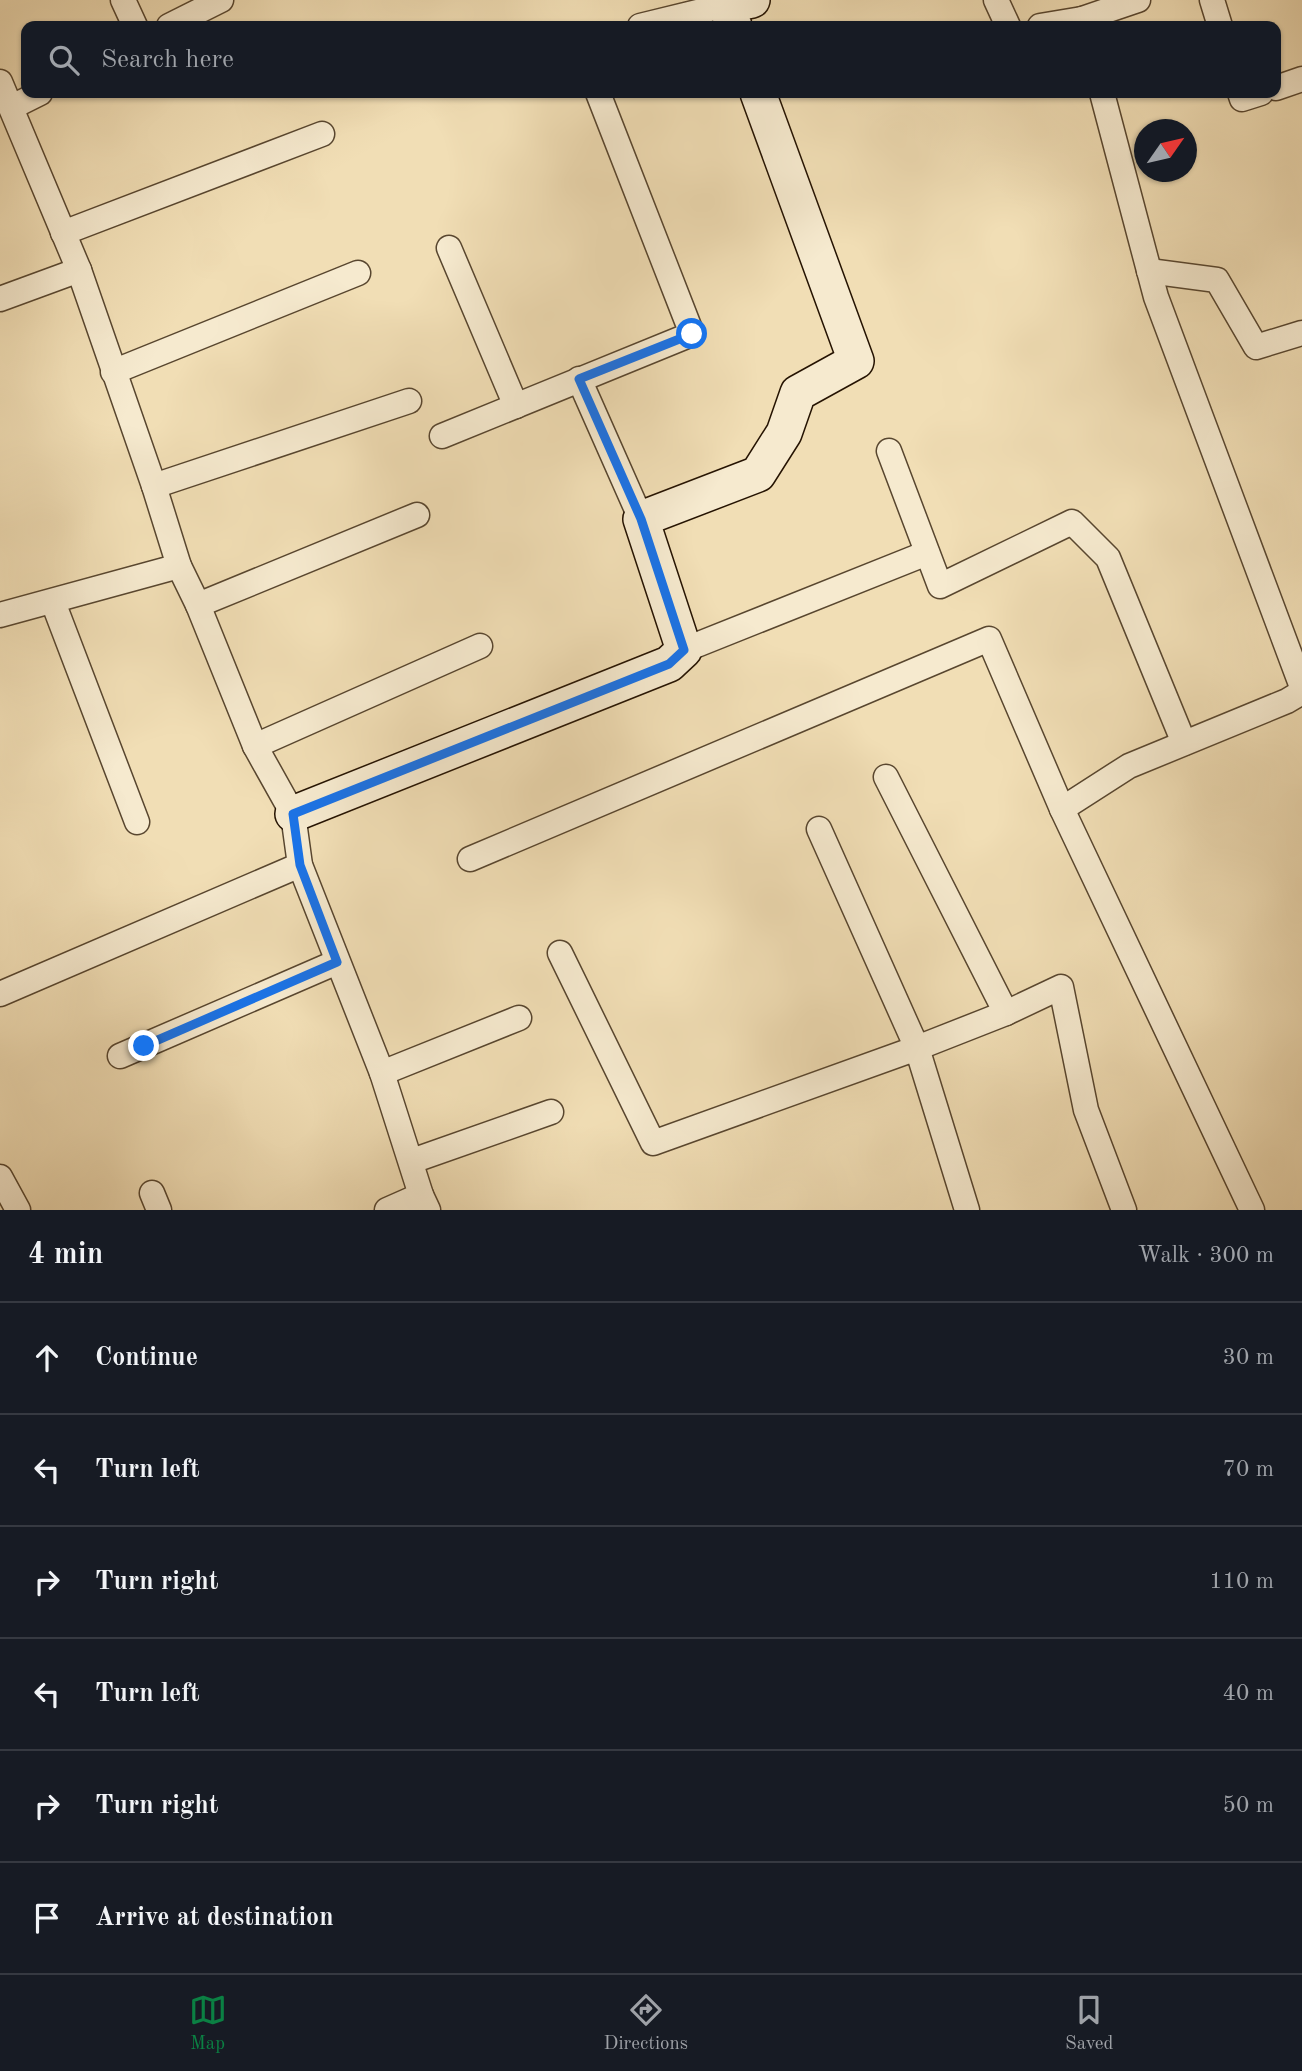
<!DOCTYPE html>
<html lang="en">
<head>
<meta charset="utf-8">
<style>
	body { margin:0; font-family:"Old Standard TT",serif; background:#242831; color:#f1f3f6 }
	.compass { position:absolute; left:1134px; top:119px; width:63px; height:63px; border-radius:50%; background:#171b24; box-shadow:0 2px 5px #0004; rotate:56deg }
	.stop { position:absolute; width:21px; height:21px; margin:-16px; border:5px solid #1a73e8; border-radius:50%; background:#fff }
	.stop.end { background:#1a73e8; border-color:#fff; box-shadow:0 2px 7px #0008 }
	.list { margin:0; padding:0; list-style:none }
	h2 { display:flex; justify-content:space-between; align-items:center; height:91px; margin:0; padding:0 28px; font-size:30px }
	h2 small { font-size:23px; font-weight:400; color:#9ea1a6 }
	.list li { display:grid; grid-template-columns:46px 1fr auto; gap:21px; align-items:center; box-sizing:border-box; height:112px; padding:0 28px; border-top:2px solid #363941 }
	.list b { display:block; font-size:26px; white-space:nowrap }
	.list em { font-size:23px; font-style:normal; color:#9ea1a6 }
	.icon { flex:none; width:38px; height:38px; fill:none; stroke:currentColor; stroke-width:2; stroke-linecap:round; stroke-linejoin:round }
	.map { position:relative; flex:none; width:1302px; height:1210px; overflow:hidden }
	.search { position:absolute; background:#171b24; box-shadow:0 2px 5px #0004; left:21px; right:21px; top:21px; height:77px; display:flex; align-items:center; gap:18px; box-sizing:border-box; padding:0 24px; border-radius:14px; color:#9ea1a6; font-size:26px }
	.sheet { height:763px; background:#171b24 }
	nav { display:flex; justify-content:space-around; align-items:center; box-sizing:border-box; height:98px; border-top:2px solid #363941; background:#171b24; font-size:19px; color:#9ea1a6 }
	nav a { display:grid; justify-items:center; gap:4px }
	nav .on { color:#0b8043 }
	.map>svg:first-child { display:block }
</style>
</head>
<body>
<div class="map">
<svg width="1302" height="1210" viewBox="0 0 1302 1210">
	<rect width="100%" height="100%" fill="#f1deb5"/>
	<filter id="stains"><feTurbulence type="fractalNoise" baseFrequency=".00286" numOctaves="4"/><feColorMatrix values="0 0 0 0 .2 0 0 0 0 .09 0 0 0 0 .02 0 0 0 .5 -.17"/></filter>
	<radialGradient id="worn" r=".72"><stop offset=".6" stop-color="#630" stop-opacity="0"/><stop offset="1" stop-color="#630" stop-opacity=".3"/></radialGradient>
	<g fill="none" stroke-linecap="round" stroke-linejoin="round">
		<defs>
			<g id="street">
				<polyline points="123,0 135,26"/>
				<polyline points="996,0 1008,26"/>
				<polyline points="1212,0 1220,26"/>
				<polyline points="1082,19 1138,0"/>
				<polyline points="169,26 221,0"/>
				<polyline points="640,26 726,5"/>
				<polyline points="1040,26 1082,19 1084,26"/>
				<polyline points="0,82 79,270 154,486 179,566 198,605 255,746 293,814 300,865 382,1073 421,1195 428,1210"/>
				<polyline points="1276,88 1302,79"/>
				<polyline points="1102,93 1156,297 1302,687"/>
				<polyline points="1240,93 1242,99 1261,93"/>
				<polyline points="12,107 40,93"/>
				<polyline points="63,233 322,134"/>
				<polyline points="449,248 516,406"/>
				<polyline points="1149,271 1217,280 1256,347 1302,333"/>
				<polyline points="0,299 79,270"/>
				<polyline points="113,372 358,273"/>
				<polyline points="579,379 641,519"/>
				<polyline points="442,436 692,334 598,93"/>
				<polyline points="889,451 940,586 1072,522 1108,558 1184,743"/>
				<polyline points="154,486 409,401"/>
				<polyline points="53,602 137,822"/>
				<polyline points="198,605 417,515"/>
				<polyline points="0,615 179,566"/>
				<polyline points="684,650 927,553"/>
				<polyline points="255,746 480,646"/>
				<polyline points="886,777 1006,1013"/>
				<polyline points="1062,809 1129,766 1287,701 1302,692"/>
				<polyline points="819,829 917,1048 1006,1013 1061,987 1086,1110 1124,1210"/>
				<polyline points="470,859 989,639 1062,809 1252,1210"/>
				<polyline points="560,953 653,1143 917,1048 967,1210"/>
				<polyline points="0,994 300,865"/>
				<polyline points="120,1056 337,962"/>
				<polyline points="382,1073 519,1018"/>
				<polyline points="412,1161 551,1112"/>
				<polyline points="0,1177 18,1210"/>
				<polyline points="152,1193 159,1210"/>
				<polyline points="387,1210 421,1195"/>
			</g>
			<g id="secondary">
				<polyline points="734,26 726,5 752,0"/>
				<polyline points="293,814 669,664 684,650 641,519 758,474 784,433 798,393 856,361 758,93"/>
			</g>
		</defs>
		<use href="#street" stroke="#58462f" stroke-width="27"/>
		<use href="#secondary" stroke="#251302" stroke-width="38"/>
		<use href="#street" stroke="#f6eacf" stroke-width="24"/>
		<use href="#secondary" stroke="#f6eacf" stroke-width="35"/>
	</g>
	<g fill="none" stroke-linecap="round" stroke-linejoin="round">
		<polyline stroke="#1a73e8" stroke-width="9" points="144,1046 337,962 300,865 293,814 669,664 684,650 641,519 579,379 692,334"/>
	</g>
	<rect width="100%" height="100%" filter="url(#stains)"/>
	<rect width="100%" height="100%" fill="url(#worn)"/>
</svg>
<svg class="compass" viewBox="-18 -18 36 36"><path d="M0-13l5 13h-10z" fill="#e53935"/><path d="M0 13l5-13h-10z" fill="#9ea1a6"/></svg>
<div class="stop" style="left:692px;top:334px"></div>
<div class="stop end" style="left:144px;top:1046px"></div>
<div class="search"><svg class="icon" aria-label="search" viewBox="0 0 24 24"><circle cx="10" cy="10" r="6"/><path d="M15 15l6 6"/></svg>Search here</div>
</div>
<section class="sheet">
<h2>4 min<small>Walk · 300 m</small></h2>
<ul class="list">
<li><svg class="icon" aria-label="ahead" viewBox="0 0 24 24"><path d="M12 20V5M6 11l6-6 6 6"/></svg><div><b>Continue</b></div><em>30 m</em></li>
<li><svg class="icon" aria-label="left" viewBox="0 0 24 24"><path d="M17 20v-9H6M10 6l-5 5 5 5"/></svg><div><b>Turn left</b></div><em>70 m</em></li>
<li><svg class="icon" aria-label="right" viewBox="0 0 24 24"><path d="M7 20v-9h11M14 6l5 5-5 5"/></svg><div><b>Turn right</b></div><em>110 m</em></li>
<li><svg class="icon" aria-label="left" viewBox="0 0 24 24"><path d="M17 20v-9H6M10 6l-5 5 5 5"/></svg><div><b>Turn left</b></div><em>40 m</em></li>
<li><svg class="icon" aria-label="right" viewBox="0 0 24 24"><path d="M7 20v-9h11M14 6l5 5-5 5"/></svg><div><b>Turn right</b></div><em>50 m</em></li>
<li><svg class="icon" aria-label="arrive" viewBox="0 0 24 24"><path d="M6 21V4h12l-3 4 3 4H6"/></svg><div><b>Arrive at destination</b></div></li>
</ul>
</section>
<nav>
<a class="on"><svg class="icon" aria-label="map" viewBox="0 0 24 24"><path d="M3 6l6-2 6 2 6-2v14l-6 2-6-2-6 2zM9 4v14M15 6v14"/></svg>Map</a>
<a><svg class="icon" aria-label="directions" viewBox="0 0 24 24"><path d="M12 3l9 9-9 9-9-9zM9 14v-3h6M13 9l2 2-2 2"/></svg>Directions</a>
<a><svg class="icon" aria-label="saved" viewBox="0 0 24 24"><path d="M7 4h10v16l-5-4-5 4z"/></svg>Saved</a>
</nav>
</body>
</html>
